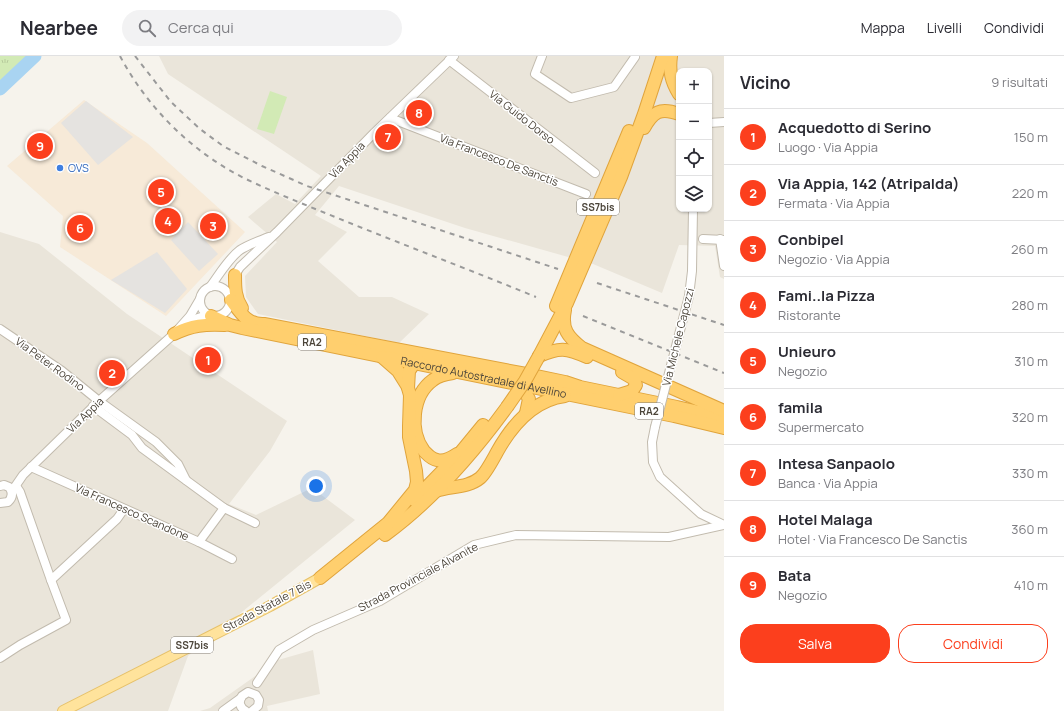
<!DOCTYPE html>
<html lang="it">
<head>
<meta charset="utf-8">
<style>
	body { margin:0; font-family:Manrope,sans-serif; background:#f2f2f3; color:#2b2b33 }
	.controls { position:absolute; right:12px; top:12px; display:grid; overflow:hidden; border-radius:8px; box-shadow:0 1px 3px #0004 }
	.controls button { width:36px; height:36px; display:grid; place-items:center; padding:0; border:0; border-bottom:1px solid #e1e1e2; background:#fff; color:#2b2b33; font:20px sans-serif }
	.you { position:absolute; left:316px; top:430px; width:14px; height:14px; margin:-10px; border:3px solid #fff; border-radius:50%; background:#1a73e8; box-shadow:0 0 0 6px #1a73e833 }
	.badge { display:grid; place-items:center; width:26px; height:26px; border-radius:50%; background:#fc3f1d; color:#fff; font-size:13px; font-weight:700 }
	.pin { position:absolute; translate:-50% -50%; border:2px solid #fff; box-shadow:0 1px 4px #0006 }
	.list { margin:0; padding:0; list-style:none }
	h2 { display:flex; justify-content:space-between; align-items:center; height:52px; margin:0; padding:0 16px; font-size:17px }
	h2 small { font-size:13px; font-weight:400; color:#7c7c81 }
	.list li { display:grid; grid-template-columns:26px 1fr auto; gap:12px; align-items:center; box-sizing:border-box; height:56px; padding:0 16px; border-top:1px solid #e1e1e2 }
	.list b { display:block; font-size:15px; white-space:nowrap }
	.list p { margin:0; font-size:13px; white-space:nowrap; color:#7c7c81 }
	.list em { font-size:13px; font-style:normal; color:#7c7c81 }
	.actions { display:flex; gap:8px; padding:12px 16px }
	.actions a { flex:1; padding:9px 0; border:1px solid #fc3f1d; border-radius:16px; text-align:center; font-size:14px; color:#fc3f1d }
	.actions .main { background:#fc3f1d; color:#fff }
	.icon { flex:none; width:22px; height:22px; fill:none; stroke:currentColor; stroke-width:2; stroke-linecap:round; stroke-linejoin:round }
	.map { position:relative; flex:none; width:724px; height:655px; overflow:hidden }
	header { display:flex; align-items:center; gap:24px; box-sizing:border-box; height:56px; padding:0 20px; background:#fff; border-bottom:1px solid #e1e1e2 }
	header strong { font-size:19px }
	nav { display:flex; gap:22px; margin-inline-start:auto; font-size:14px }
	.search { width:280px; height:36px; background:#f2f2f3; display:flex; align-items:center; gap:10px; box-sizing:border-box; padding:0 14px; border-radius:22px; color:#7c7c81; font-size:15px }
	main { display:flex }
	aside { flex:1; background:#fff }
	.map>svg:first-child { display:block }
</style>
</head>
<body>
<header>
<strong>Nearbee</strong>
<div class="search"><svg class="icon" aria-label="search" viewBox="0 0 24 24"><circle cx="10" cy="10" r="6"/><path d="M15 15l6 6"/></svg>Cerca qui</div>
<nav><a>Mappa</a><a>Livelli</a><a>Condividi</a></nav>
</header>
<main>
<div class="map">
<svg width="724" height="655" viewBox="0 0 724 655">
	<defs>
		<pattern id="grass-tufts" width="24" height="20" patternUnits="userSpaceOnUse"><rect width="24" height="20" fill="#d2eab5"/><path d="M3 7l-1-3M5 7V3M7 7l1-3M15 17l-1-3M17 17v-4M19 17l1-3" fill="none" stroke="#b6ca9c"/></pattern>
	</defs>
	<rect width="100%" height="100%" fill="#f6f3ec"/>
	<g fill="#eae5da" fill-rule="evenodd">
		<path d="M 159,0 L 724,0 L 724,223 L 720,221 L 715,190 L 679,189 L 662,237 L 593,208 L 465,172 L 339,130 L 315,159 L 347,176 L 318,205 L 359,241 L 392,241 L 429,258 L 399,287 L 258,258 L 246,241 L 245,220 L 277,186 L 248,161 L 276,138 L 295,148 L 321,120 L 168,18 ZM 679,15 L 709,15 L 709,153 L 679,153 Z"/>
		<polygon points="0,176 39,188 127,258 287,365 270,395 229,448 256,459 312,432 355,464 188,600 168,655 0,655"/>
		<polygon points="313,594 320,638 267,650 268,655 200,655 210,652 278,604"/>
	</g>
	<polygon fill="#f7ead8" points="84,44 147,87 245,176 166,260 60,191 63,160 7,110"/>
	<polygon fill="url(#grass-tufts)" points="0,0 35,0 0,33"/>
	<polygon fill="#d2eab5" points="270,35 287,41 274,78 257,73"/>
	<g fill="#e5e3e0">
		<polygon points="86,45 133,81 98,109 61,67"/>
		<polygon points="188,166 218,198 199,215 171,184"/>
		<polygon points="157,196 187,233 165,257 111,224"/>
	</g>
	<g fill="none" stroke-linecap="round" stroke-linejoin="round">
		<polyline stroke="#a9d4f2" stroke-width="13" points="0,33 35,0"/>
		<defs>
			<g id="minor">
				<polyline points="542,0 535,18 571,42 614,31 635,1"/>
				<polyline points="449,4 595,117"/>
				<polyline points="390,62 586,138"/>
				<polyline points="709,67 724,66"/>
				<polyline points="703,183 724,184"/>
				<polyline points="720,183 724,210"/>
				<polyline points="234,223 235,219 240,211 277,176 374,77 454,0"/>
				<circle cx="215" cy="245" r="15"/>
				<path d="M 210,231 C 219,219 228,203 240,194 C 249,188 259,185 269,181"/>
				<polyline points="689,240 692,215 693,153"/>
				<polyline points="186,266 201,261 210,260"/>
				<polyline points="0,273 62,315 99,345 156,386 178,408 186,424"/>
				<polyline points="93,350 132,379 142,392 224,452 255,467"/>
				<polyline points="655,371 652,386 653,406 660,421 701,458 724,469"/>
				<polyline points="31,411 199,486 232,503"/>
				<path d="M 0,430 L 4,429 L 9,431 C 13,436 13,441 8,446 L 0,447"/>
				<polyline points="12,435 23,419 99,345 174,278 190,260 200,243"/>
				<polyline points="199,486 224,452"/>
				<polyline points="51,524 117,463 124,453"/>
				<polyline points="0,602 20,589 66,564 51,524 20,436 16,430"/>
				<polyline points="257,627 279,594 313,574 380,545 474,489 516,479 669,481 724,469"/>
				<polyline points="223,655 241,642"/>
				<path d="M 246,655 C 240,652 238,646 242,640 L 248,636 L 256,639 L 259,644 L 258,650 L 252,655"/>
			</g>
			<polyline id="major" points="63,655 270,550 320,522"/>
			<g id="highway">
				<path d="M 671,0 C 669,15 671,25 679,38"/>
				<path d="M 644,72 C 653,56 660,51 679,58"/>
				<path d="M 235,219 C 235,231 235,242 242,252"/>
				<path d="M 231,244 C 240,256 247,269 264,268 L 526,318 L 565,326 L 580,331 L 677,351 L 724,362"/>
				<polyline points="556,250 629,75"/>
				<path d="M 565,254 C 561,273 568,281 582,292 L 724,355"/>
				<path id="s1" d="M 211,260 L 230,269 L 242,272 L 674,360 L 724,372"/>
				<path d="M 174,278 C 192,269 205,268 225,269"/>
				<polyline points="539,300 567,247 621,121 644,58 663,0"/>
				<path d="M 539,300 C 560,291 566,292 587,301"/>
				<polyline points="382,301 398,315 408,331"/>
				<path d="M 453,317 C 446,318 439,319 433,324 C 412,339 409,375 424,395 C 428,399 431,403 437,404 C 444,406 451,402 457,398"/>
				<polyline points="517,328 523,333 529,343 526,357"/>
				<polyline points="619,339 632,335 636,329 634,323 622,316"/>
				<path d="M 436,435 C 450,430 468,432 480,422 C 486,417 493,403 497,396 C 512,369 533,344 565,340"/>
				<polyline points="414,444 460,397 483,369"/>
				<path d="M 385,479 C 433,444 472,399 507,351"/>
				<polyline points="320,522 388,467 415,434 417,426 416,415 409,381 409,370 410,339 408,332 409,315 417,303"/>
			</g>
		</defs>
		<use href="#minor" stroke="#c2bbae" stroke-width="10"/>
		<use href="#major" stroke="#e6c16a" stroke-width="12"/>
		<use href="#highway" stroke="#e0a43c" stroke-width="14"/>
		<use href="#minor" stroke="#fff" stroke-width="8"/>
		<use href="#major" stroke="#ffe39c" stroke-width="10"/>
		<use href="#highway" stroke="#ffcf6e" stroke-width="12"/>
		<g stroke="#9a9a9a" stroke-width="2" stroke-dasharray="5 5" stroke-linecap="butt">
			<path d="M 120,0 C 148,53 194,98 248,124 C 280,139 313,152 345,165 C 409,191 473,215 536,241"/>
			<polyline points="135,0 171,46 200,73 223,90 262,110 307,130 558,213"/>
			<polyline points="597,227 724,269"/>
			<polyline points="583,260 724,317"/>
		</g>
		<defs>
			<polyline id="minor-bridge" points="655,371 689,240"/>
			<polyline id="highway-bridge" points="507,351 525,325 539,300"/>
		</defs>
		<use href="#minor-bridge" stroke="#c2bbae" stroke-width="10" stroke-linecap="butt"/>
		<use href="#highway-bridge" stroke="#e0a43c" stroke-width="14" stroke-linecap="butt"/>
		<use href="#minor-bridge" stroke="#fff" stroke-width="8"/>
		<use href="#highway-bridge" stroke="#ffcf6e" stroke-width="12"/>
	</g>
	<circle fill="#3f7fe0" stroke="#fff" stroke-width="1.5" cx="60" cy="112" r="4"/>
	<g text-anchor="middle" stroke-width="3" stroke-linejoin="round" paint-order="stroke">
		<g fill="#fff" stroke="#817c74" stroke-width="1">
			<rect x="577" y="143" width="42" height="16" rx="3"/>
			<rect x="298" y="278" width="28" height="16" rx="3"/>
			<rect x="635" y="347" width="28" height="16" rx="3"/>
			<rect x="171" y="581" width="42" height="16" rx="3"/>
		</g>
		<g font-size="10" font-weight="bold" fill="#4b4439">
			<text x="598" y="155">SS7bis</text>
			<text x="312" y="290">RA2</text>
			<text x="649" y="359">RA2</text>
			<text x="192" y="593">SS7bis</text>
		</g>
		<g font-size="11" fill="#4b4439" stroke="#fff">
			<text transform="translate(522 61) rotate(38)" y="4">Via Guido Dorso</text>
			<text transform="translate(347 104) rotate(-46)" y="4">Via Appia</text>
			<text transform="translate(499 104) rotate(21)" y="4">Via Francesco De Sanctis</text>
			<text transform="translate(678 281) rotate(-76)" y="4">Via Michele Capozzi</text>
			<text transform="translate(50 308) rotate(36)" y="4">Via Peter Rodino</text>
			<text dy="4" stroke="none"><textPath href="#s1" startOffset="280">Raccordo Autostradale di Avellino</textPath></text>
			<text transform="translate(85 359) rotate(-44)" y="4">Via Appia</text>
			<text transform="translate(132 456) rotate(24)" y="4">Via Francesco Scandone</text>
			<text transform="translate(418 521) rotate(-28)" y="4">Strada Provinciale Alvanite</text>
			<text transform="translate(267 550) rotate(-28)" y="4">Strada Statale 7 Bis</text>
		</g>
		<g font-size="11" fill="#366cbe" stroke="#fff" text-anchor="start">
			<text x="68" y="116">OVS</text>
		</g>
	</g>
</svg>
<div class="controls">
<button>+</button>
<button>−</button>
<button><svg class="icon" aria-label="locate" viewBox="0 0 24 24"><circle cx="12" cy="12" r="6"/><path d="M12 2v4M12 18v4M2 12h4M18 12h4"/></svg></button>
<button><svg class="icon" aria-label="layers" viewBox="0 0 24 24"><path d="M12 4l9 5-9 5-9-5zM3 14l9 5 9-5"/></svg></button>
</div>
<div class="you"></div>
<div class="pin badge" style="left:208px;top:304px">1</div>
<div class="pin badge" style="left:112px;top:317px">2</div>
<div class="pin badge" style="left:213px;top:170px">3</div>
<div class="pin badge" style="left:168px;top:165px">4</div>
<div class="pin badge" style="left:161px;top:136px">5</div>
<div class="pin badge" style="left:80px;top:172px">6</div>
<div class="pin badge" style="left:388px;top:81px">7</div>
<div class="pin badge" style="left:419px;top:57px">8</div>
<div class="pin badge" style="left:40px;top:90px">9</div>
</div>
<aside>
<h2>Vicino<small>9 risultati</small></h2>
<ul class="list">
<li><span class="badge">1</span><div><b>Acquedotto di Serino</b><p>Luogo · Via Appia</p></div><em>150 m</em></li>
<li><span class="badge">2</span><div><b>Via Appia, 142 (Atripalda)</b><p>Fermata · Via Appia</p></div><em>220 m</em></li>
<li><span class="badge">3</span><div><b>Conbipel</b><p>Negozio · Via Appia</p></div><em>260 m</em></li>
<li><span class="badge">4</span><div><b>Fami..la Pizza</b><p>Ristorante</p></div><em>280 m</em></li>
<li><span class="badge">5</span><div><b>Unieuro</b><p>Negozio</p></div><em>310 m</em></li>
<li><span class="badge">6</span><div><b>famila</b><p>Supermercato</p></div><em>320 m</em></li>
<li><span class="badge">7</span><div><b>Intesa Sanpaolo</b><p>Banca · Via Appia</p></div><em>330 m</em></li>
<li><span class="badge">8</span><div><b>Hotel Malaga</b><p>Hotel · Via Francesco De Sanctis</p></div><em>360 m</em></li>
<li><span class="badge">9</span><div><b>Bata</b><p>Negozio</p></div><em>410 m</em></li>
</ul>
<div class="actions"><a class="main">Salva</a><a>Condividi</a></div>
</aside>
</main>
</body>
</html>
